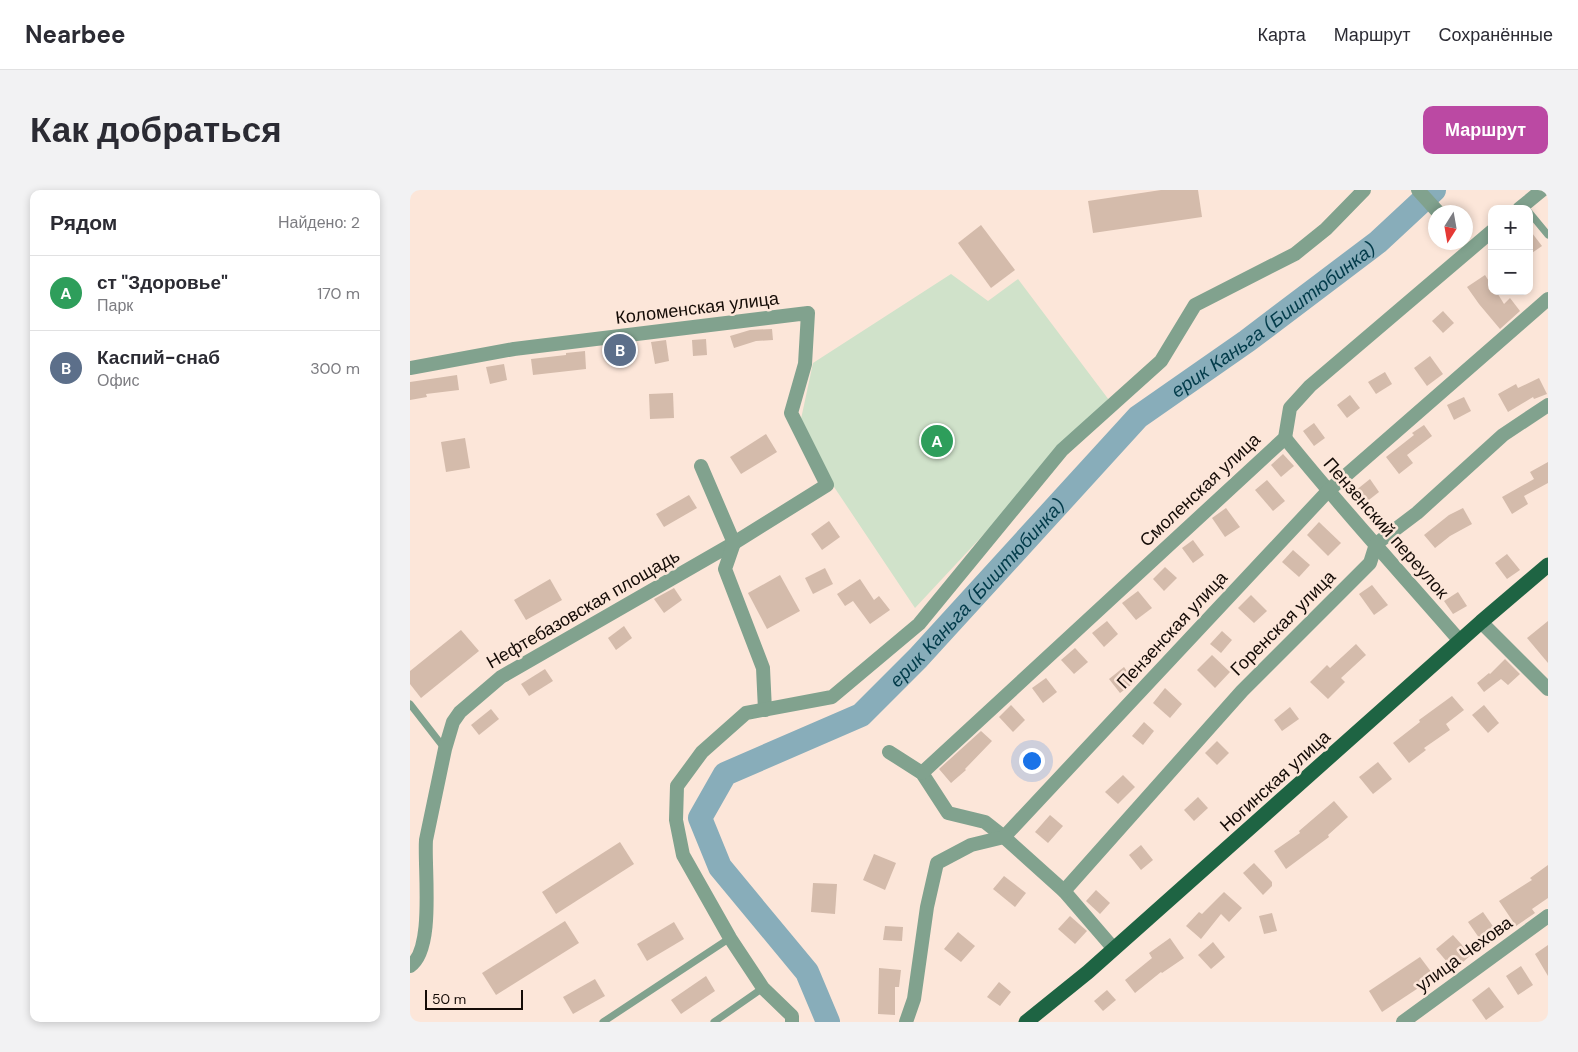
<!DOCTYPE html>
<html lang="ru">
<head>
<meta charset="utf-8">
<style>
	body { margin:0; font-family:"DM Sans",sans-serif; background:#f2f2f3; color:#2b2b33 }
	.controls { position:absolute; right:15px; top:15px; display:grid; overflow:hidden; border-radius:10px; box-shadow:0 2px 8px #0003 }
	.controls button { width:45px; height:45px; display:grid; place-items:center; padding:0; border:0; border-bottom:1px solid #e1e1e2; background:#fff; color:#2b2b33; font:25px sans-serif }
	.compass { position:absolute; left:1018px; top:15px; width:45px; height:45px; border-radius:50%; background:#fff; box-shadow:0 2px 8px #0003; rotate:191deg }
	.scale { position:absolute; left:15px; bottom:12px; width:98px; box-sizing:border-box; padding-left:5px; border:2px solid #150c07; border-top:0; font-size:14px; line-height:18px; white-space:nowrap; color:#150c07; -webkit-text-stroke:4px #fce6d9; paint-order:stroke }
	.you { position:absolute; left:621px; top:570px; width:18px; height:18px; margin:-12px; border:4px solid #fff; border-radius:50%; background:#1a73e8; box-shadow:0 0 0 8px #1a73e833 }
	.badge { display:grid; place-items:center; width:32px; height:32px; border-radius:50%; background:#bb49a3; color:#fff; font-size:16px; font-weight:700 }
	.pin { position:absolute; translate:-50% -50%; border:2px solid #fff; box-shadow:0 1px 5px #0006 }
	.list { margin:0; padding:0; list-style:none }
	h2 { display:flex; justify-content:space-between; align-items:center; height:65px; margin:0; padding:0 20px; font-size:21px }
	h2 small { font-size:16px; font-weight:400; color:#7c7c81 }
	.list li { display:grid; grid-template-columns:32px 1fr auto; gap:15px; align-items:center; box-sizing:border-box; height:75px; padding:0 20px; border-top:1px solid #e1e1e2 }
	.list b { display:block; font-size:19px; white-space:nowrap }
	.list p { margin:0; font-size:16px; white-space:nowrap; color:#7c7c81 }
	.list em { font-size:16px; font-style:normal; color:#7c7c81 }
	.map { position:relative; flex:none; width:1138px; height:832px; overflow:hidden; border-radius:10px }
	header { display:flex; align-items:center; gap:30px; box-sizing:border-box; height:70px; padding:0 25px; background:#fff; border-bottom:1px solid #e1e1e2 }
	header strong { font-size:24px }
	nav { display:flex; gap:28px; margin-inline-start:auto; font-size:18px }
	.intro { display:flex; align-items:center; justify-content:space-between; box-sizing:border-box; height:120px; padding:0 30px }
	h1 { margin:0; font-size:35px }
	.button { padding:12px 22px; border-radius:10px; background:#bb49a3; color:#fff; font-size:18px; font-weight:700 }
	main { display:flex; gap:30px; padding:0 30px }
	aside { flex:1; background:#fff; border-radius:10px; box-shadow:0 2px 8px #0003 }
	.map>svg:first-child { display:block }
</style>
</head>
<body>
<header>
<strong>Nearbee</strong>
<nav><a>Карта</a><a>Маршрут</a><a>Сохранённые</a></nav>
</header>
<div class="intro"><h1>Как добраться</h1><a class="button">Маршрут</a></div>
<main>
<aside>
<h2>Рядом<small>Найдено: 2</small></h2>
<ul class="list">
<li><span class="badge" style="background:#2e9e5b">A</span><div><b>ст &quot;Здоровье&quot;</b><p>Парк</p></div><em>170 m</em></li>
<li><span class="badge" style="background:#5c6f8a">B</span><div><b>Каспий-снаб</b><p>Офис</p></div><em>300 m</em></li>
</ul>
</aside>
<div class="map">
<svg width="1138" height="832" viewBox="0 0 1138 832">
	<rect width="100%" height="100%" fill="#fce6d9"/>
	<polygon fill="#d0e2ca" points="541,84 578,111 608,89 699,210 505,418 388,243 403,173"/>
	<g fill="none" stroke-linecap="round" stroke-linejoin="round">
		<path stroke="#88adba" stroke-width="24" id="s1" d="M 418,832 L 397,782 L 310,677 L 290,628 L 315,584 L 451,525 L 508,468 L 728,227 L 837,151 L 968,52 L 1024,0"/>
	</g>
	<g fill="#d4bbab">
		<polygon points="751,0 788,0 792,27 683,43 678,11"/>
		<polygon points="571,35 605,80 581,98 548,53"/>
		<polygon points="1119,39 1132,56 1119,65"/>
		<polygon points="1075,85 1082,96 1082,101 1086,101 1094,114 1100,108 1110,121 1090,139 1069,114 1057,97"/>
		<polygon points="1033,121 1044,133 1033,143 1022,131"/>
		<polygon points="362,139 363,150 346,151 324,158 320,146 340,140"/>
		<polygon points="296,149 297,165 283,166 282,150"/>
		<polygon points="256,150 259,171 245,174 241,152"/>
		<polygon points="213,155 215,169 198,171 196,156"/>
		<polygon points="175,161 176,179 123,185 121,169 156,165 156,163"/>
		<polygon points="1020,166 1033,184 1017,196 1004,178"/>
		<polygon points="94,174 97,190 80,194 76,177"/>
		<polygon points="975,182 982,194 966,204 958,192"/>
		<polygon points="47,185 49,200 16,204 17,207 0,210 0,192"/>
		<polygon points="1129,188 1137,204 1124,209 1123,207 1098,222 1088,204 1106,194 1108,198"/>
		<polygon points="263,203 264,228 240,229 239,204"/>
		<polygon points="940,205 950,218 937,228 927,215"/>
		<polygon points="1054,207 1061,221 1044,230 1037,215"/>
		<polygon points="904,233 915,248 904,256 893,241"/>
		<polygon points="1014,235 1022,246 997,265 1003,273 989,284 976,267 1004,245 1002,243"/>
		<polygon points="356,244 367,262 331,284 320,267"/>
		<polygon points="55,248 60,278 36,282 31,252"/>
		<polygon points="873,264 884,276 871,287 861,275"/>
		<polygon points="1138,272 1138,293 1114,306 1118,314 1102,324 1092,307 1124,289 1120,282"/>
		<polygon points="960,289 969,302 955,313 945,301"/>
		<polygon points="857,290 875,311 863,321 845,300"/>
		<polygon points="279,305 287,318 254,337 246,324"/>
		<polygon points="816,318 830,337 815,347 802,328"/>
		<polygon points="1053,318 1062,334 1040,346 1025,358 1014,345 1039,325"/>
		<polygon points="419,331 430,347 412,360 401,344"/>
		<polygon points="909,332 931,353 918,366 897,345"/>
		<polygon points="783,350 794,365 783,373 772,358"/>
		<polygon points="883,360 900,375 889,387 872,372"/>
		<polygon points="1097,364 1110,380 1097,389 1085,373"/>
		<polygon points="755,377 767,388 754,401 743,389"/>
		<polygon points="415,378 423,394 403,404 395,388"/>
		<polygon points="370,385 390,421 357,439 338,403"/>
		<polygon points="140,389 152,410 116,430 104,410"/>
		<polygon points="450,389 464,410 469,406 480,420 460,434 443,411 435,416 427,404"/>
		<polygon points="962,395 978,415 964,425 949,404"/>
		<polygon points="264,398 272,410 254,423 244,409"/>
		<polygon points="728,401 742,418 726,430 712,413"/>
		<polygon points="1048,402 1057,416 1043,424 1034,411"/>
		<polygon points="841,405 857,421 844,433 828,418"/>
		<polygon points="697,431 708,444 694,457 682,443"/>
		<polygon points="1138,431 1138,473 1117,448"/>
		<polygon points="214,436 222,448 206,460 198,448"/>
		<polygon points="51,440 69,461 11,508 0,494 0,481"/>
		<polygon points="812,441 822,450 811,463 800,454"/>
		<polygon points="946,454 956,465 931,488 935,492 918,509 900,492 917,475 920,478"/>
		<polygon points="665,458 678,472 664,484 651,470"/>
		<polygon points="802,465 820,482 805,498 787,480"/>
		<polygon points="1095,469 1110,484 1098,495 1091,489 1074,502 1067,493 1079,483 1080,484"/>
		<polygon points="714,477 725,492 710,503 699,489"/>
		<polygon points="135,479 143,491 119,506 111,494"/>
		<polygon points="636,488 647,502 633,513 622,498"/>
		<polygon points="755,498 772,514 760,528 743,513"/>
		<polygon points="1042,506 1054,520 1036,534 1040,540 1014,558 1016,560 999,573 983,553 1010,532 1009,530"/>
		<polygon points="601,515 615,530 603,542 589,527"/>
		<polygon points="1074,515 1089,533 1078,543 1062,525"/>
		<polygon points="880,517 889,529 872,541 864,530"/>
		<polygon points="81,519 89,529 69,545 61,535"/>
		<polygon points="734,532 744,541 733,555 722,546"/>
		<polygon points="571,541 582,551 555,579 556,580 541,593 529,579"/>
		<polygon points="807,551 819,563 807,575 795,563"/>
		<polygon points="968,572 982,589 963,604 949,587"/>
		<polygon points="713,585 725,597 708,614 695,602"/>
		<polygon points="788,607 798,618 784,631 774,620"/>
		<polygon points="924,611 938,627 918,645 919,647 876,679 864,661 890,643 889,641"/>
		<polygon points="640,625 653,636 638,653 625,642"/>
		<polygon points="210,652 224,674 146,724 132,702"/>
		<polygon points="731,655 743,670 731,680 719,665"/>
		<polygon points="464,664 486,673 475,700 453,690"/>
		<polygon points="844,673 862,692 862,696 853,705 833,683"/>
		<polygon points="1138,675 1138,708 1122,719 1125,723 1106,736 1089,711 1122,690 1120,688"/>
		<polygon points="594,686 616,703 605,717 583,699"/>
		<polygon points="403,693 427,694 425,724 401,722"/>
		<polygon points="686,700 700,713 690,724 676,711"/>
		<polygon points="814,702 832,718 819,732 811,724 791,749 776,736 789,722 792,724"/>
		<polygon points="1073,722 1087,742 1072,752 1058,732"/>
		<polygon points="862,723 867,741 854,744 849,726"/>
		<polygon points="660,726 677,741 665,754 648,739"/>
		<polygon points="155,731 169,753 86,805 72,783"/>
		<polygon points="264,732 274,749 237,771 227,754"/>
		<polygon points="475,736 493,737 492,751 473,750"/>
		<polygon points="548,742 565,756 551,772 534,759"/>
		<polygon points="1043,745 1061,765 1044,780 1026,759"/>
		<polygon points="760,748 774,768 752,783 751,782 725,803 715,790 742,768 739,763"/>
		<polygon points="803,752 815,767 801,779 788,765"/>
		<polygon points="1138,755 1138,786 1125,764"/>
		<polygon points="1010,767 1025,787 972,822 959,801"/>
		<polygon points="1111,776 1123,795 1108,805 1096,786"/>
		<polygon points="469,778 491,780 489,797 485,797 485,825 468,824"/>
		<polygon points="296,786 305,801 271,824 261,810"/>
		<polygon points="185,789 195,806 163,824 153,807"/>
		<polygon points="589,792 601,802 590,816 577,807"/>
		<polygon points="1079,797 1094,817 1076,830 1062,810"/>
		<polygon points="697,800 706,810 693,821 684,811"/>
	</g>
	<g fill="none" stroke-linecap="round" stroke-linejoin="round">
		<g stroke="#81a28e" stroke-width="7">
			<polyline points="1119,22 1138,45"/>
			<polyline points="0,514 35,559"/>
			<polyline points="193,832 320,748"/>
			<polyline points="304,832 353,798"/>
		</g>
		<g stroke="#81a28e" stroke-width="14">
			<polyline points="1008,0 1028,22"/>
			<polyline points="1109,19 1132,0"/>
			<path d="M 0,178 L 104,159 L 398,123 L 395,174 L 381,223 L 417,295 L 324,353 L 91,487 L 50,522 L 43,532 L 35,559 L 16,650 C 14,679 25,760 0,776"/>
			<path d="M 875,248 C 931,318 992,384 1050,451"/>
			<polyline points="291,276 324,353 315,379 353,478 355,520"/>
			<polyline points="1071,432 1138,499"/>
			<polyline points="479,562 512,583 538,623 575,632 594,647 654,701 704,759"/>
			<polyline points="512,583 875,248 880,218 900,196 1082,41"/>
			<polyline points="654,701 832,501 960,373 966,354 1007,323 1093,245 1138,215"/>
			<polyline points="382,832 382,826 353,798 320,748 273,665 266,630 267,596 292,562 336,523 422,507 509,434 652,260 751,171 785,115 885,64 916,39 954,0"/>
			<polyline points="496,832 504,809 517,717 527,673 561,655 594,647 918,301 1138,109"/>
			<polyline points="993,832 1138,726"/>
		</g>
		<polyline stroke="#1e6443" stroke-width="15" points="616,832 678,782 1071,432 1138,375"/>
	</g>
	<g text-anchor="middle" stroke-width="5" stroke-linejoin="round" paint-order="stroke">
		<g font-size="18" fill="#150c07" stroke="#fce6d9">
			<text transform="translate(287 118) rotate(-7)" y="6">Коломенская улица</text>
			<text transform="translate(790 300) rotate(-43)" y="6">Смоленская улица</text>
			<text transform="translate(976 338) rotate(49)" y="6">Пензенский переулок</text>
			<text transform="translate(173 419) rotate(-30)" y="6">Нефтебазовская площадь</text>
			<text transform="translate(873 433) rotate(-45)" y="6">Горенская улица</text>
			<text transform="translate(762 440) rotate(-47)" y="6">Пензенская улица</text>
			<text transform="translate(865 591) rotate(-42)" y="6">Ногинская улица</text>
			<text transform="translate(1054 764) rotate(-36)" y="6">улица Чехова</text>
		</g>
		<g font-size="19" font-style="italic" fill="#023b4a" stroke="#fce6d9">
			<text dy="7" stroke="none"><textPath href="#s1" startOffset="1016">ерик Каньга (Биштюбинка)</textPath></text>
			<text dy="7" stroke="none"><textPath href="#s1" startOffset="611">ерик Каньга (Биштюбинка)</textPath></text>
		</g>
	</g>
</svg>
<div class="controls">
<button>+</button>
<button>−</button>
</div>
<svg class="compass" viewBox="-18 -18 36 36"><path d="M0-13l5 13h-10z" fill="#e53935"/><path d="M0 13l5-13h-10z" fill="#7c7c81"/></svg>
<div class="scale">50 m</div>
<div class="you"></div>
<div class="pin badge" style="left:527px;top:251px;background:#2e9e5b">A</div>
<div class="pin badge" style="left:210px;top:160px;background:#5c6f8a">B</div>
</div>
</main>
</body>
</html>
